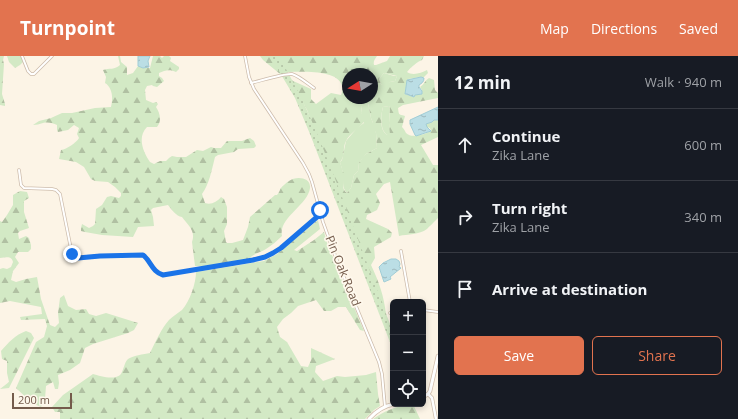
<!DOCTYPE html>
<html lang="en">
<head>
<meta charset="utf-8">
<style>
	body { margin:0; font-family:"Open Sans",sans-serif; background:#20242c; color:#f1f3f6 }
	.controls { position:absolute; right:12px; bottom:12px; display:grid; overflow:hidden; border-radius:6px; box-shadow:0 2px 6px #0003 }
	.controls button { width:36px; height:36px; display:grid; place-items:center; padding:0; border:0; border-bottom:1px solid #363941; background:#171b24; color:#f1f3f6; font:20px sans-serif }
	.compass { position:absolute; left:342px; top:12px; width:36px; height:36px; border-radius:50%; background:#171b24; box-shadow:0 2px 6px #0003; rotate:259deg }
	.scale { position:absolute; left:12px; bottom:10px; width:60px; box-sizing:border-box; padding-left:4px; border:2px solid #745b4b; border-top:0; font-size:11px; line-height:14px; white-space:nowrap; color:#745b4b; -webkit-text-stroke:3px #fef8ec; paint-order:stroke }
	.stop { position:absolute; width:12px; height:12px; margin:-9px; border:3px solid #1a73e8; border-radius:50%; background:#fff }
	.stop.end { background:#1a73e8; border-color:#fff; box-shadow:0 1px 4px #0008 }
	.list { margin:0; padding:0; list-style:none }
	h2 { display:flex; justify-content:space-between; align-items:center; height:52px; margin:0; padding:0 16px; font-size:17px }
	h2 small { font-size:13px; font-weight:400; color:#9ea1a6 }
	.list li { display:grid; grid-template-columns:26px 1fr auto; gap:12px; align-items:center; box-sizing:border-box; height:72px; padding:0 16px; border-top:1px solid #363941 }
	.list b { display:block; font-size:15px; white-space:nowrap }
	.list p { margin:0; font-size:13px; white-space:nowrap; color:#9ea1a6 }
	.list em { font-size:13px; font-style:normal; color:#9ea1a6 }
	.actions { display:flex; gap:8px; padding:12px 16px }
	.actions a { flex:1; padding:9px 0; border:1px solid #e2734f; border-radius:6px; text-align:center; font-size:14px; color:#e2734f }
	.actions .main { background:#e2734f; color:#fff }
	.icon { flex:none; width:22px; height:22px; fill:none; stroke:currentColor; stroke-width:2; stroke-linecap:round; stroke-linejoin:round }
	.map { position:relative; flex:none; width:438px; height:363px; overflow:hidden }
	header { display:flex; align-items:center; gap:24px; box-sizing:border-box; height:56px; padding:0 20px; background:#e2734f; color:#fff }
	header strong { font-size:19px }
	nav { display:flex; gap:22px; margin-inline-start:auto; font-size:14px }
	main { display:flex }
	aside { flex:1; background:#171b24 }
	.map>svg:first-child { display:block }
</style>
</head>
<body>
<header>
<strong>Turnpoint</strong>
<nav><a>Map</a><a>Directions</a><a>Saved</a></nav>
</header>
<main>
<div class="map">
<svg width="438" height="363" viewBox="0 0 438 363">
	<defs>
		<pattern id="forest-firs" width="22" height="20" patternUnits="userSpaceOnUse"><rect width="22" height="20" fill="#d3e9c5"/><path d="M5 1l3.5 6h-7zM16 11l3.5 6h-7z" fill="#b0c0a2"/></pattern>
		<pattern id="park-dots" width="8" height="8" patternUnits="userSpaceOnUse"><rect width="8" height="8" fill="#d3e9c5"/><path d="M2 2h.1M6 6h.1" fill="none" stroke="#b0c0a2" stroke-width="1.8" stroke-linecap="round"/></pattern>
		<pattern id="water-ripples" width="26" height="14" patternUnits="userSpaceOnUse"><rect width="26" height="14" fill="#bbdee5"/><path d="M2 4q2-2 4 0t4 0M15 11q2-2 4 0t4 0" fill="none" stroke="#9db7bc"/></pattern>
	</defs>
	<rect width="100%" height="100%" fill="#fcf4e6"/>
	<g fill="#d3e9c5">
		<polygon points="384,17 394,20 397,20 395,25 390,26 384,30 381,28 379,23"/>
		<path d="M 363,42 L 367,42 L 371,62 L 373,67 L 376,77 L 377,92 L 366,98 L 359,107 L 358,115 L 354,119 L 351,132 L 347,137 C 341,131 344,124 343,117 C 342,113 341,110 340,106 L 342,104 L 346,85 L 357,72 L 364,67 L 361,57 Z"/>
		<path d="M 389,50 L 390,53 L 389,67 L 391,80 C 389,79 386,79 385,77 C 380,71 381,58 383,51 Z"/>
	</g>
	<g fill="url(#forest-firs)" fill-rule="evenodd">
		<polygon points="0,0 4,0 3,4 4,8 2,38 5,48 5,50 0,49"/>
		<polygon points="7,0 21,0 23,6 20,9 15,12 9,6"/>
		<path d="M 118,0 L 120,0 L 121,6 L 127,11 L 127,19 L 133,17 L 138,10 L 143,12 L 145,11 L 147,12 L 150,12 L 153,0 L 160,0 L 162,2 L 164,0 L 169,0 L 171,2 L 170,5 L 179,11 L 179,13 L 176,16 C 170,13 165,14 159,17 L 159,20 L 162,22 L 164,25 L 157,31 L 153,30 L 152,29 L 147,30 L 145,34 L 146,44 L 153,47 L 156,46 L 158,48 L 156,51 C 160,57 162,65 157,71 L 147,71 C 137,81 143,96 150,106 L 154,108 L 160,105 L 166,105 L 169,102 L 172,100 L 177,101 L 186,101 L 197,94 L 203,95 L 211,91 L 214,92 L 221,92 L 227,85 L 242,85 L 250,82 L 254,85 L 256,90 L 254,92 L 238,93 L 234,96 L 218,99 L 215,101 C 212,113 209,129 202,138 L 205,147 C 211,149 217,146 221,141 L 224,143 L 227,151 L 227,168 L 224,175 L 226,186 L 227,187 L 232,187 L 243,184 L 248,171 L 250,161 L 275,139 L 277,139 C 278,138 279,136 280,134 C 281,131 286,127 289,125 C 296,120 311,121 310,132 C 308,149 278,162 282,180 C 277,185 272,189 266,193 C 260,197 254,197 249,203 L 208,210 L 195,210 L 192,186 C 196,175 188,169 182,161 C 176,160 172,154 168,149 L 153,152 L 151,154 L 153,161 L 154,170 L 138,171 L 133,181 L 102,179 L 85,176 L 81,175 L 81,172 L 82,168 L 89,172 L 93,170 L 95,168 L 96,153 L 102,149 L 107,141 L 111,140 L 119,142 L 121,140 L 121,137 L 115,131 L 108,126 L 95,125 L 91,123 L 84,111 L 76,106 L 59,103 L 61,94 C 67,93 76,87 79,82 L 77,78 L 79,72 L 74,69 L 68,74 L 58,76 L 57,74 L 57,69 C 53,67 48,66 43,67 C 39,68 37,69 33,69 L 39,65 L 51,62 L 62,57 L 72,57 L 95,52 L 111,51 C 113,43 113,32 105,27 L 106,21 L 103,14 C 109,12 115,14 120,9 Z"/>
		<path d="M 260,0 L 377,0 C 375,3 373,5 374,9 L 376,9 L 387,5 L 390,0 L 424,0 L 422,4 C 418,5 410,12 407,16 C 413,20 421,17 427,14 L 428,17 L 424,21 L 421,21 L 408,23 L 407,25 L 405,38 L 414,41 L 414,39 L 416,39 L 422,34 L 420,31 C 424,29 425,24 429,22 L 434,24 L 435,34 L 438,37 L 438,42 L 403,49 L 398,52 C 399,59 398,58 405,60 L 402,71 C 404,73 405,75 406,77 C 412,83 425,78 431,75 L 430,72 L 427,71 L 426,68 L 432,66 L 434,64 L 438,64 L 438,81 L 421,89 L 433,109 L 438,109 L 438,162 C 435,165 429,171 427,173 C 419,179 408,178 399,180 L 390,126 L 384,128 L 376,138 L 380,147 L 377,154 L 367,159 L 366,163 L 388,173 L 392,177 L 391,181 L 374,191 L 375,202 L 371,209 C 379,226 384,240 386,259 L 307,54 L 291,24 L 311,33 L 311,43 L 316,48 L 331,37 L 341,39 C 342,37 343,32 342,30 C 338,13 301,16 287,16 L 280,18 L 263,4 ZM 384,17 L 397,20 L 395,25 L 385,27 L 383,29 L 381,28 L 379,23 ZM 348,18 L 372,18 L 372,42 L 367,42 L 371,62 L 373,67 L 373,71 L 376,77 L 377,92 L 366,98 L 363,101 L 359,107 L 358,115 L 354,119 L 351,132 L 347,137 C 341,133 343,126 346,120 L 343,116 L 340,106 C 346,99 342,92 346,85 C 349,78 362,70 366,63 L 361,57 L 363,42 L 348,42 ZM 389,50 L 390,53 L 389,67 L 390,79 C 388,79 386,79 384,76 C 380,70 381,58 383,51 Z"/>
		<path d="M 20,135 L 27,136 L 29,142 L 24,145 L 24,156 L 29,172 L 20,175 L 18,177 L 19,183 L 26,180 L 29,182 L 31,189 L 31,193 L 28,196 L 18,196 L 15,201 L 19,207 L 13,215 L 11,224 L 16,226 L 26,223 L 37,221 L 41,243 L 50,269 L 55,271 L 59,267 L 58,257 L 60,242 L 64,239 L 68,250 L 76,254 L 86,253 L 89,258 L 96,260 L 106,257 L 138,267 L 134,274 L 128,277 L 93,288 L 85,292 L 80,307 L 70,314 L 58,319 L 59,327 L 58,333 L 55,333 L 53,326 L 46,330 L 45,343 L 41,351 L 32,347 L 16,332 L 36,286 L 44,281 L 47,270 L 45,263 L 21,264 L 20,261 L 42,258 L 41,251 L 10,245 L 0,247 L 0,213 L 3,212 L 7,213 L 11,211 L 13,206 C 11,199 6,202 0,202 L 0,165 L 2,166 L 7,159 L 13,149 L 13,139 Z"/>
		<path d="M 318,164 L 320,173 L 294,194 L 297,195 L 314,184 L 324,176 L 327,187 L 364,275 L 360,274 L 346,251 L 338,251 L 331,255 L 324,255 L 316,244 L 298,250 L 291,257 L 283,263 L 277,271 L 280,281 L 287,286 L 301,310 L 308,311 L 311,304 L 311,292 L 335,303 L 316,310 L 315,316 L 323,325 L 337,320 L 345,321 L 366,319 L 376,316 L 378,338 L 380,350 L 374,354 L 365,363 L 60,363 L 60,356 L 55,356 L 52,351 L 63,339 L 93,318 C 100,320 115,325 121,318 C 124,313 124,307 128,303 C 132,300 144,298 150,297 C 156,285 161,273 169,264 C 173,260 178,257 182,254 C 190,245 196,227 196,216 L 264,205 L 277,198 Z"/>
		<path d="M 26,275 L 31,277 L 34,282 L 9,332 L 0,333 L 9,326 L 7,317 L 7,305 L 2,303 L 1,295 C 9,286 15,279 26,275 Z"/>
		<path d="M 408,348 L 413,348 L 420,363 L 373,363 C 384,355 395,351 408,348 Z"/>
	</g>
	<path fill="url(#park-dots)" d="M 270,0 L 278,0 C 303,39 319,82 336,125 C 355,175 374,226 393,276 L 393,294 L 310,78 L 295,42 Z"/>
	<g fill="url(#water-ripples)" stroke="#a1cdd6">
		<polygon points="138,0 150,0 148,5 149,11 143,12 138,10"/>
		<path d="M 421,21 L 424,22 C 424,26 422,27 419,29 L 419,31 L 422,35 L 422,38 L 415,39 L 414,41 L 406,38 L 405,38 L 407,24 Z"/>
		<polygon points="438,51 438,64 434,64 432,66 426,68 427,71 431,75 416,80 415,79 410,68 410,64"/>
		<polygon points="391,203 396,203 399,205 400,208 399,211 401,212 390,221 391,223 384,226 379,211 383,207"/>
	</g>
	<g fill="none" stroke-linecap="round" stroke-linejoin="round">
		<defs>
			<g id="minor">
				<polyline points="22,0 28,15 31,18 34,18 52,0"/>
				<polyline points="245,0 249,21 254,33 303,107 309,118 312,126 323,166 336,202 379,306 382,318 385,351"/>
				<path d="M 251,27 C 260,25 285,17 292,18 C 299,20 308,28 314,32"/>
				<path d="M 19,114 L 21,129 L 24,132 L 52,133 L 56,134 L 60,138 L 72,198 L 73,200 L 78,202 L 100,200 L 143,199 C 151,204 152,215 162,219 L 232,208 L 265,201 L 273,197 L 281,192 L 317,161 L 322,158"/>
				<polyline points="401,195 410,246"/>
				<polyline points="423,254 438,256"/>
				<polyline points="390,257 393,256"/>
			</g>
			<polyline id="tertiary" points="428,338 432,342 436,363"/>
			<g id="secondary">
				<polyline points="423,341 428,338 430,335 438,300"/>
				<path d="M 369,363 C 376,355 384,350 394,348"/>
			</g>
		</defs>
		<use href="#minor" stroke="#cdbcac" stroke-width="3.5"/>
		<use href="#tertiary" stroke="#cdbcac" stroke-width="4"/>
		<use href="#secondary" stroke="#d2bead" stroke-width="4.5"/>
		<use href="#minor" stroke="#fff" stroke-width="2"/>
		<use href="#tertiary" stroke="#fff" stroke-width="2.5"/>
		<use href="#secondary" stroke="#fff" stroke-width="3"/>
	</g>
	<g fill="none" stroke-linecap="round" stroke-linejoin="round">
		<path stroke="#1a73e8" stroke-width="5" d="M 72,198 L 74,201 L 78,202 L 100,200 L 143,199 C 151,205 152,216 163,219 L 253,204 L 265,201 L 273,197 L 281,192 L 317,161 L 322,158 L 320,154"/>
	</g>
	<g text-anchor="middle" stroke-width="3.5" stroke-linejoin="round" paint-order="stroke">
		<g font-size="12" fill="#745b4b" stroke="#fef8ec">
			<text transform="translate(343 215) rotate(68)" y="4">Pin Oak Road</text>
		</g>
	</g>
</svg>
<div class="controls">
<button>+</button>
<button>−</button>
<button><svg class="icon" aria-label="locate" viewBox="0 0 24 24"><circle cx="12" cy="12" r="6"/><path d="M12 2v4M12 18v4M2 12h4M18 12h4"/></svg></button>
</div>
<svg class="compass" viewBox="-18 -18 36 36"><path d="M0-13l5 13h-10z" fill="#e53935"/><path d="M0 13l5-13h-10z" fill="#9ea1a6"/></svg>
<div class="scale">200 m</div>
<div class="stop" style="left:320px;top:154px"></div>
<div class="stop end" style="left:72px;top:198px"></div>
</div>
<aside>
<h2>12 min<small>Walk · 940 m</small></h2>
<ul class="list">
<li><svg class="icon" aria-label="ahead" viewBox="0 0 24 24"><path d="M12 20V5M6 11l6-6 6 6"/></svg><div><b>Continue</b><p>Zika Lane</p></div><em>600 m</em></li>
<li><svg class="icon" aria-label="right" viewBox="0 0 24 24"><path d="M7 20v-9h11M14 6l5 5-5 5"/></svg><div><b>Turn right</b><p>Zika Lane</p></div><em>340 m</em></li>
<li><svg class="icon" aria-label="arrive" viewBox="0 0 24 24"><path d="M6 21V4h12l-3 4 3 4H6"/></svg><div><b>Arrive at destination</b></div></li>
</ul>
<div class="actions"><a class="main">Save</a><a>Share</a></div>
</aside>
</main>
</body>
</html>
